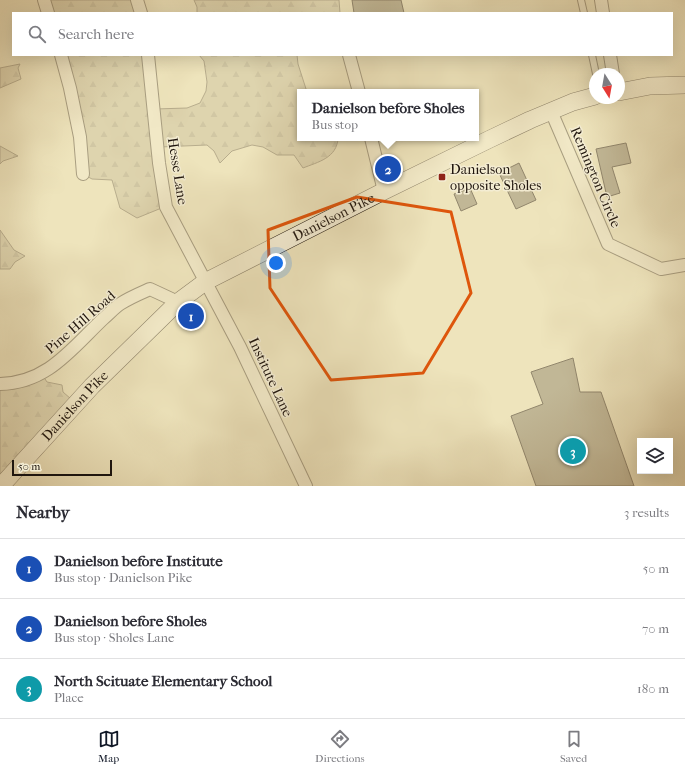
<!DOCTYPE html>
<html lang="en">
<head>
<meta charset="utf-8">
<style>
	body { margin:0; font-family:"IM FELL French Canon",serif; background:#f7f7f7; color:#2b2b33 }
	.controls { position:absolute; right:12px; bottom:12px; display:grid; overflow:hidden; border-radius:0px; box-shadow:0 4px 16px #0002 }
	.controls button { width:36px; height:36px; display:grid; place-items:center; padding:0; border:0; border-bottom:1px solid #e1e1e2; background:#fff; color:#2b2b33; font:20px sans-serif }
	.compass { position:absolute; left:589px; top:68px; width:36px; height:36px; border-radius:50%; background:#fff; box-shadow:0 4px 16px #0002; rotate:169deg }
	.scale { position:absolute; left:12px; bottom:10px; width:100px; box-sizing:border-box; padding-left:4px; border:2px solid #20160e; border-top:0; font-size:11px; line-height:14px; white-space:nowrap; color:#20160e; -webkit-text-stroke:3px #f4edd3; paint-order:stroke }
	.you { position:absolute; left:276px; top:263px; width:14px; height:14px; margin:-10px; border:3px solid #fff; border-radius:50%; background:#1a73e8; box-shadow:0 0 0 6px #1a73e833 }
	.badge { display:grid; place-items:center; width:26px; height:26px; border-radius:50%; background:#111827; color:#fff; font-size:13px; font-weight:700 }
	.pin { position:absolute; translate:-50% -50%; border:2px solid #fff; box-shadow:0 1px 4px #0006 }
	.popup { position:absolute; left:297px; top:89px; width:182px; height:52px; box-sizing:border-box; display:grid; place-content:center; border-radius:0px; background:#fff; filter:drop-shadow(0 1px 3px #0005); font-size:13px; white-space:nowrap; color:#7c7c81 }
	.popup b { font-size:15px; color:#2b2b33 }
	.popup::after { content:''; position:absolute; left:50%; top:100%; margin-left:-8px; border:8px solid transparent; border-top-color:#fff }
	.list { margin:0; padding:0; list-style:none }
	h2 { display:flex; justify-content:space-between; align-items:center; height:52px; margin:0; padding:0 16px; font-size:17px }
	h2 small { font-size:13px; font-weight:400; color:#7c7c81 }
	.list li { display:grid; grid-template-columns:26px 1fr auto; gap:12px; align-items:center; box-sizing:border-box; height:60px; padding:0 16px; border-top:1px solid #e1e1e2 }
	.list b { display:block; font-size:15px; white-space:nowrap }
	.list p { margin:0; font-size:13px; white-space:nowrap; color:#7c7c81 }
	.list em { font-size:13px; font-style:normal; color:#7c7c81 }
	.icon { flex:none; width:22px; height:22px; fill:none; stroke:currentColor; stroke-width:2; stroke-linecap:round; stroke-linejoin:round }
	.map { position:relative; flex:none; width:685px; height:486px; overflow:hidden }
	.search { position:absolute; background:#fff; box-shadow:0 4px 16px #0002; left:12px; right:12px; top:12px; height:44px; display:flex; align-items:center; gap:10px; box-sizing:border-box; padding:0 14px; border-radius:0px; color:#7c7c81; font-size:15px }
	.sheet { height:232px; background:#fff }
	nav { display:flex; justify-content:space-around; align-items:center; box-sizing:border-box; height:56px; border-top:1px solid #e1e1e2; background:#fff; font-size:11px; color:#7c7c81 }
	nav a { display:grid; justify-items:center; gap:2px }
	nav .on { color:#111827 }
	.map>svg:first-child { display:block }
</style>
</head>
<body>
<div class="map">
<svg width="685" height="486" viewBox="0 0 685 486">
	<defs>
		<pattern id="forest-firs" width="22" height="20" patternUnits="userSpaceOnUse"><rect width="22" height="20" fill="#cbc19e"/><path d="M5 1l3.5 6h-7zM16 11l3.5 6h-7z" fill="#aea587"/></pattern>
	</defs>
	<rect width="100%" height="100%" fill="#eee4bc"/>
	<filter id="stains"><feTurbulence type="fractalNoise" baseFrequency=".005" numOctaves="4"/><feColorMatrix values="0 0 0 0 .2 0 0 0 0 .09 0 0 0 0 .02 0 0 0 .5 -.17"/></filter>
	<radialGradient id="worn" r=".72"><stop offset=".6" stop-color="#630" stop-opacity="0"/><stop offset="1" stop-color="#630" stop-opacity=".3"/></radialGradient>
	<g fill="url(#forest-firs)" stroke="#766c56">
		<polygon points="49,0 136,0 140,13 47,13"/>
		<polygon points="194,0 339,0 340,13 197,13 197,7"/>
		<path d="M 60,55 L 153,55 L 155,109 L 187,108 L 200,103 L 206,91 L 207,82 L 204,61 L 199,55 L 297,55 L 298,64 L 307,92 L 300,92 L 300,138 L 338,138 C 337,158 318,162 303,168 L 294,155 L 277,155 L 263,147 L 252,145 L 232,151 L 220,163 L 214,151 L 207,145 L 160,147 L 164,207 L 137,218 L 120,208 L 112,180 L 92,179 L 83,174 Z"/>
		<polygon points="20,64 18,68 21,79 0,88 0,68"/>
		<polygon points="0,146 18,156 3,161 0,164"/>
		<polygon points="0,230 14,250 25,256 15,262 10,269 0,269"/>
		<polygon points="43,376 47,382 62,385 63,392 71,399 0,480 0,386"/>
	</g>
	<g fill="#8b8168" stroke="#20160e">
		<polygon points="352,0 401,0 404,13 354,13"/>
		<polygon points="626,143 631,163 612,167 620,193 607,197 596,149"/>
		<polygon points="519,163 536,200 516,209 499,173"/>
		<polygon points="470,188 477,204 461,211 454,194"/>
		<polygon points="573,358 580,392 601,392 634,486 536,486 511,416 543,404 531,372"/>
	</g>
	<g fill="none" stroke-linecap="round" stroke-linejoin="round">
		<defs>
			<g id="lane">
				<polyline points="581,0 584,13"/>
				<polyline points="592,55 596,74"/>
			</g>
			<g id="street">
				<polyline points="44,0 48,13"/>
				<polyline points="137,0 141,13"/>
				<polyline points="601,0 603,13"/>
				<polyline points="61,55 70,88 80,137 83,174"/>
				<polyline points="148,55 159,163 166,207 240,347 306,486"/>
				<polyline points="349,55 359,92"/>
				<polyline points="610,55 613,74"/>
				<polyline points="551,111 608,244 661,269 685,265"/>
				<polyline points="371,138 384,191"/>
				<path d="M 0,384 C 48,383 72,348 104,318 C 109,314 114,308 120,304 C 129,298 141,293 150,289 L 178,302"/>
			</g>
			<g id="secondary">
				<polyline points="619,92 650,86 685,85"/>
				<path id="s1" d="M 1,486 L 92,386 L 178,302 L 205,282 L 384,191 L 490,139 L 530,120 L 573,102 L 595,96"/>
			</g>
		</defs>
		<use href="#lane" stroke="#544a3a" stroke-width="8"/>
		<use href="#street" stroke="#544a3a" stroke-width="14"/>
		<use href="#secondary" stroke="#20160e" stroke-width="18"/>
		<use href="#lane" stroke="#f4edd3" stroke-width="6"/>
		<use href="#street" stroke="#f4edd3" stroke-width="12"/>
		<use href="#secondary" stroke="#f4edd3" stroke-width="17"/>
	</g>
	<path d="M0 0H685V486H0ZM 357,197 L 451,212 L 471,293 L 423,373 L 331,380 L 270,288 L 268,230 Z" fill="#eee4bc" fill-opacity=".55" fill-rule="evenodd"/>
	<path fill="none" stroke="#de560c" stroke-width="3" stroke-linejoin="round" d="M 357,197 L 451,212 L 471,293 L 423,373 L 331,380 L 270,288 L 268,230 Z"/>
	<rect fill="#8f2418" stroke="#f4edd3" stroke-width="1.5" x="438" y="173" width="8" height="8" rx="2"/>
	<g text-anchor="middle" stroke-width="3" stroke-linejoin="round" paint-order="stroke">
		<g font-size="14" fill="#20160e" stroke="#f4edd3" text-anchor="start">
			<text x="450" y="174">Danielson<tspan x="450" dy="16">opposite Sholes</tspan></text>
		</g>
		<g font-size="14" fill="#20160e" stroke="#f4edd3">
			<text transform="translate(178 171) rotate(81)" y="5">Hesse Lane</text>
			<text transform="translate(596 177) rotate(67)" y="5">Remington Circle</text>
			<text dy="5" stroke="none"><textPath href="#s1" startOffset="433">Danielson Pike</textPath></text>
			<text transform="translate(80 322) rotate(-41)" y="5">Pine Hill Road</text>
			<text transform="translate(271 377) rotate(65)" y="5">Institute Lane</text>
			<text dy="5" stroke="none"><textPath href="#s1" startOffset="109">Danielson Pike</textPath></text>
		</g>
	</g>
	<rect width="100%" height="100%" filter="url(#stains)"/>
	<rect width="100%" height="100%" fill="url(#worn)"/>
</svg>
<div class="controls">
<button><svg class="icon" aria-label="layers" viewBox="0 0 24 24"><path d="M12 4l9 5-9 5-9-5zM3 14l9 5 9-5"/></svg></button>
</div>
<svg class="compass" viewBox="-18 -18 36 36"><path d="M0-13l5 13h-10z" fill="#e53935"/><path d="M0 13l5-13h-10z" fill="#7c7c81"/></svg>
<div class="scale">50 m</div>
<div class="you"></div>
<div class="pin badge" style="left:191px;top:316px;background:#1a4fb4">1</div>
<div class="pin badge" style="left:388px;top:169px;background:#1a4fb4">2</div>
<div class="popup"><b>Danielson before Sholes</b>Bus stop</div>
<div class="pin badge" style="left:573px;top:451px;background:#0f9aa8">3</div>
<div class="search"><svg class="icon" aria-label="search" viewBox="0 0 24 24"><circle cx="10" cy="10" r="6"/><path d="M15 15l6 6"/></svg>Search here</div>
</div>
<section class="sheet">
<h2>Nearby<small>3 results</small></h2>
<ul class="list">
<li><span class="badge" style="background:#1a4fb4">1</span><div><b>Danielson before Institute</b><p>Bus stop · Danielson Pike</p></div><em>50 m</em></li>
<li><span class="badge" style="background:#1a4fb4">2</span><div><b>Danielson before Sholes</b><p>Bus stop · Sholes Lane</p></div><em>70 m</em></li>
<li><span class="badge" style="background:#0f9aa8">3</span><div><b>North Scituate Elementary School</b><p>Place</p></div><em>180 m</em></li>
</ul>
</section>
<nav>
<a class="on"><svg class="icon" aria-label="map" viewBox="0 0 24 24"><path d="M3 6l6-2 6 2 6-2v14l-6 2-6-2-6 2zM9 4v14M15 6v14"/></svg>Map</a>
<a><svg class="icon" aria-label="directions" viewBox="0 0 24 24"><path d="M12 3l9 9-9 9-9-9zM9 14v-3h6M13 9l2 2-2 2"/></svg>Directions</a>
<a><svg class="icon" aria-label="saved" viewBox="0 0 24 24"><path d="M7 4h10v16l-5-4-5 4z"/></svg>Saved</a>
</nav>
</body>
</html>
